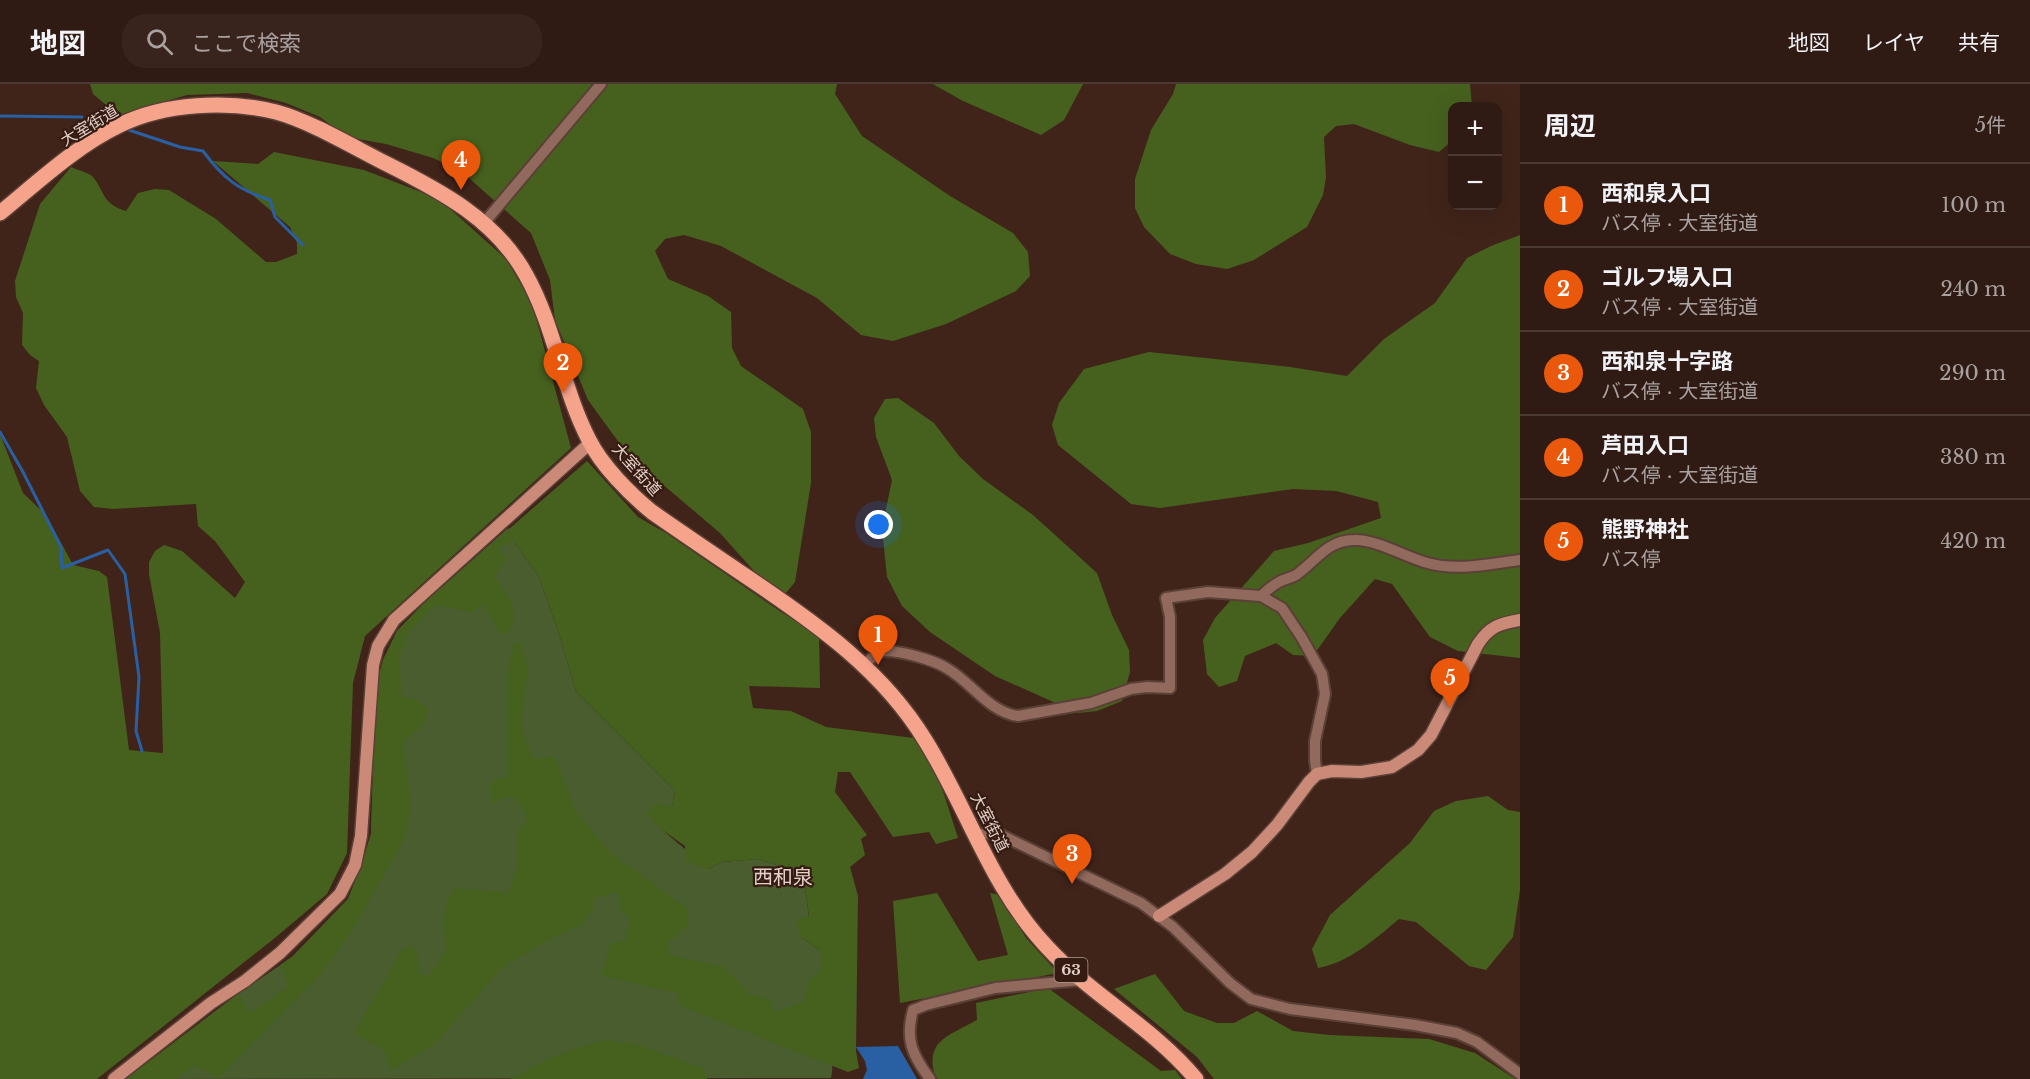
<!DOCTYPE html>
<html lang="ja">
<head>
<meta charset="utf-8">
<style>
	body { margin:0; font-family:"Libre Baskerville","Noto Sans JP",serif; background:#38241d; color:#f1f3f6 }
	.controls { position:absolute; right:18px; top:18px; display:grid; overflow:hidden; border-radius:12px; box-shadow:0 6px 24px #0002 }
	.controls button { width:54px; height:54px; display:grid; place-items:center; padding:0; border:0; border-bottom:2px solid #4b3934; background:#301b14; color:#f1f3f6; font:30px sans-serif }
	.you { position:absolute; left:879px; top:441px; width:21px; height:21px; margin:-15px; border:4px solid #fff; border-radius:50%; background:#1a73e8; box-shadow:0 0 0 9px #1a73e833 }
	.badge { display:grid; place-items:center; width:39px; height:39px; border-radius:50%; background:#ea580c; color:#fff; font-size:20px; font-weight:700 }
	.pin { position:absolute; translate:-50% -50px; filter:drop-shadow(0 2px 3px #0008) }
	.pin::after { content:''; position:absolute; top:32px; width:21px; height:18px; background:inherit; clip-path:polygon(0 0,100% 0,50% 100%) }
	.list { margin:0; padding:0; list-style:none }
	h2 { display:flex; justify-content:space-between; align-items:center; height:78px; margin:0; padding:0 24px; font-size:26px }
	h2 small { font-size:20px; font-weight:400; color:#a8a1a0 }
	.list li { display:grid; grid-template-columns:39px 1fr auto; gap:18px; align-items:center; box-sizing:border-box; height:84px; padding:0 24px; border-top:2px solid #4b3934 }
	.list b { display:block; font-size:22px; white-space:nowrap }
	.list p { margin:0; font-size:20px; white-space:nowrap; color:#a8a1a0 }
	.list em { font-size:20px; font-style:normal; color:#a8a1a0 }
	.icon { flex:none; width:33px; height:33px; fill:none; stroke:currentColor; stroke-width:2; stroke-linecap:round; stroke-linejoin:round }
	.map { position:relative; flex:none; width:1520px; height:995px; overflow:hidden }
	header { display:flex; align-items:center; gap:36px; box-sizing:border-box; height:84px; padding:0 30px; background:#301b14; border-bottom:2px solid #4b3934 }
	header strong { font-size:28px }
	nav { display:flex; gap:33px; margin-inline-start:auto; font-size:21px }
	.search { width:420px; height:54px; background:#38241d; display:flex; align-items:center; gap:15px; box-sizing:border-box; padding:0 21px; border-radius:24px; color:#a8a1a0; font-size:22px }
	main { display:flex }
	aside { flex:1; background:#301b14 }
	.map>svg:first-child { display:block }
</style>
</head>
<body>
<header>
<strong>地図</strong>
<div class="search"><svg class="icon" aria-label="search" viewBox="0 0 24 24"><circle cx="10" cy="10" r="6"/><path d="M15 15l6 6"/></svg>ここで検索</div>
<nav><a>地図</a><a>レイヤ</a><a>共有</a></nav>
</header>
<main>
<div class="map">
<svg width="1520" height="995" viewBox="0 0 1520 995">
	<rect width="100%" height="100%" fill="#40241a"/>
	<path fill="#495d2e" d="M 508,444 L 513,456 L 539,493 L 559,550 L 576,607 L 675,707 L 672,723 L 647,730 C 665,751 688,766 708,785 L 722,778 L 758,775 L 794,786 L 805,802 L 809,834 L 801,853 L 821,867 C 821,907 838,958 831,994 L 126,995 L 238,910 L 292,873 L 348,815 L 361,783 L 371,750 L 376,604 L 383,576 L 397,547 L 424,519 Z"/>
	<g fill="#46611e">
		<polygon points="90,0 837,0 835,10 862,52 950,112 1013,149 1028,168 1030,192 1016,207 946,240 893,257 861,251 817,214 721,162 684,151 665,155 655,167 668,195 708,212 731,228 732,264 741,282 803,325 811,348 811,399 795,498 780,516 720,449 628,371 588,316 555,236 550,196 531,149 461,87 433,74 386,60 347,53 320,33 286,19 247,9 187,11 118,31 93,10"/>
		<polygon points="933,0 1083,0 1064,36 1041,51 963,17"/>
		<polygon points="1176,0 1470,0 1472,22 1452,22 1452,57 1439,68 1410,61 1354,40 1336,42 1324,53 1326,94 1323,111 1307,143 1254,176 1227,185 1196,180 1170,170 1144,143 1135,124 1135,95 1151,46 1173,10"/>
		<path d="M 274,68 L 364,86 L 439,115 L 506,175 L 532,219 L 571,364 L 365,552 L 353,599 L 347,769 L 327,810 L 276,853 L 97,995 L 0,995 L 0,350 L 23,409 L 46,431 L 73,481 L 99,487 L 107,493 L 129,666 L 163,669 L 160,549 L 149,490 L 149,478 L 155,467 L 164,461 L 182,467 L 235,514 L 245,498 L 215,457 L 198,442 L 196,420 L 113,425 L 94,423 L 80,407 L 67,353 L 44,321 L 36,304 L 39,277 L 30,271 L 22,261 L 23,229 L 16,213 L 15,197 L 40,120 L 71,83 C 77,86 88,88 93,93 C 106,109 101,119 126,127 L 138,109 L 155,105 L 169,106 L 216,135 L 266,178 L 276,178 L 297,170 L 297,159 L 290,143 L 213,77 L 258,80 Z"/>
		<polygon points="1520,151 1520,574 1458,567 1430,553 1392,500 1375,495 1340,534 1313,572 1293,571 1276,559 1245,572 1237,597 1219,603 1207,590 1203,556 1215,534 1274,467 1308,459 1381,434 1378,418 1336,407 1293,405 1160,424 1131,420 1058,361 1052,341 1059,319 1084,285 1149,268 1290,283 1347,292 1384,255 1435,219 1467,174 1491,162"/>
		<polygon points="898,314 934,339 959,372 983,395 1033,431 1097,489 1112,531 1129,566 1130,588 1122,617 1097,627 1078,629 995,592 930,548 902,522 887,493 882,444 892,396 876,353 874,334 885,315"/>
		<path d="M 587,377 L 638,433 L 666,449 L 781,528 L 819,550 L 820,604 L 749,602 L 753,624 L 791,627 L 826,643 L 914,654 C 938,682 947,720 958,754 L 936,760 L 929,748 L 893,753 L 850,688 L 838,688 L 835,708 L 867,751 L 861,755 L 865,771 L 850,783 L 858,812 L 856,967 L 859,984 L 848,988 L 679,921 L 678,909 L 602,892 L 610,859 L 625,856 L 630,834 L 621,828 L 618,808 L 593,814 L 593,826 L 582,841 L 547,856 L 500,886 L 436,959 L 390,987 L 384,967 L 354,949 L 402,866 L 410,861 L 417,867 L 420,889 L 428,893 L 446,867 L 443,837 L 449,812 L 455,804 L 509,809 L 518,778 L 517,758 L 519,743 L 528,736 L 517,716 L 508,712 L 492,720 L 490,698 L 498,694 L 508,695 L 507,590 L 514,559 L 520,559 L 528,583 L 521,642 L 533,675 L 555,673 L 576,728 L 609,767 L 689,826 L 687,843 L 668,858 L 670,871 L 724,883 L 750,911 L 757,911 L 771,917 L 774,928 L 803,918 L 810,896 L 821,885 L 821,867 L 801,853 L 796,840 L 801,834 L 809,833 L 805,802 L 794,786 L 758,775 L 722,778 L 708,785 L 685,777 L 685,762 L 661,745 L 646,730 L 655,720 L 672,722 L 675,707 L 576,607 L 559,550 L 539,493 L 513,456 L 499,464 L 506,475 L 495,493 C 509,515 521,525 508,550 L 500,550 L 483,520 L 472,528 L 435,521 L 407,551 L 399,574 L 402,614 L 416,615 L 429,626 L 423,641 L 403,658 L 411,724 L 404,756 L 352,847 L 321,890 L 218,995 L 195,981 L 174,995 L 126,995 L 238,910 L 250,929 L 289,902 L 280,881 L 292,873 L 348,815 L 361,783 L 371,750 L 376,604 L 383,576 L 397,547 L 424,519 Z"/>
		<path d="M 1488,712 L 1508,726 L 1520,728 L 1520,806 L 1513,853 L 1486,886 L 1469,882 L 1416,838 L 1399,835 C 1375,855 1350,878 1318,884 L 1312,865 L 1330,831 L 1410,759 L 1434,727 L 1456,717 Z"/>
		<polygon points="937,809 978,877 1008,871 990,809 999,811 1026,854 1058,889 900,919 893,817"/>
		<polygon points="1155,890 1184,927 1217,939 1234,939 1257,927 1293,947 1329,951 1429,955 1475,969 1515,995 1214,995 1197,973 1114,905"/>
		<path d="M 1048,904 L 1161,987 L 1175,986 L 1182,995 L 938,995 C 930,986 931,967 939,959 C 947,950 967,942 977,936 L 976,919 Z"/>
		<polygon points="603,956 635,960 703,984 707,995 510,995 554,972"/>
	</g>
	<polygon fill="#2860a3" points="898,962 917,995 863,995 867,986 865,977 856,963"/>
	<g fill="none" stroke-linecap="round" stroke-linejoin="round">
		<g stroke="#2860a3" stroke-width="3">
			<polyline points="0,32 82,33"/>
			<path d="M 129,46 L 180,63 L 203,67 C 223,94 238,106 270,116 L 275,133 L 303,161"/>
			<polyline points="0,348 23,388 61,463 62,484 108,466 125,490 139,593 136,647 142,667"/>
		</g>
		<defs>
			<g id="street">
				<polyline points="484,139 601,0"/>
				<path d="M 1261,512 C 1266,507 1272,502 1279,498 C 1284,495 1291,494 1296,491 C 1315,478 1327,456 1354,456 C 1375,455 1404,472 1424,478 C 1455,488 1489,480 1520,476"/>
				<path d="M 864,581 L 878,568 L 885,567 C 901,567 935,576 948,585 C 972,599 989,628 1018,632 L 1091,619 L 1131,605 L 1147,603 L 1170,604 L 1170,533 L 1166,514 L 1208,508 L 1261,512 L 1282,524 L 1302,554 L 1322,590 L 1325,610 L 1315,657 L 1315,677 L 1317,690"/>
				<polyline points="976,751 988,749 1001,751 1141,819 1173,843 1230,899 1251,915 1290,925 1415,941 1457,949 1477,958 1520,990"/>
				<path d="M 930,995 C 912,971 905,955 913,926 L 926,921 L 995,904 L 1082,896"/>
			</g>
			<g id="secondary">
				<path d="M 1159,832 L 1225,790 L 1252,768 L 1277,741 L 1309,698 L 1317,690 L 1332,687 L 1361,688 L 1392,683 L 1418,666 L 1431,651 L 1478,560 C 1490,542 1499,540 1520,536"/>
				<polyline points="114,995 211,919 245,897 280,869 340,810 355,781 361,752 373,581 378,562 394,536 590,359"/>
			</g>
			<path id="primary" d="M 0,129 C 38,98 76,62 120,41 C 165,19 228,16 276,28 C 310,37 355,64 387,80 C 441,107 496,136 526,191 C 555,243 562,304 589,356 C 602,382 630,410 652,428 C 685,451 719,474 753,497 C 818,541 883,587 925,656 C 967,723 991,804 1047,863 C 1092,912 1153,943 1196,995"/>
		</defs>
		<use href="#street" stroke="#5a4036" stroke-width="14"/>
		<use href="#secondary" stroke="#5a4036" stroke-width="15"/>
		<use href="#primary" stroke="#5a4036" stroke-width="18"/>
		<use href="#street" stroke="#91695d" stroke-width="10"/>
		<use href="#secondary" stroke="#ca8a77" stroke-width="12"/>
		<use href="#primary" stroke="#f6a38b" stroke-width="15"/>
	</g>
	<g text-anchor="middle" stroke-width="4.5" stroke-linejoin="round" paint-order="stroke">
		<rect fill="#351b11" stroke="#af9a92" stroke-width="1.5" x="1054.5" y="874" width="33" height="24" rx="4.5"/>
		<g font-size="15" font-weight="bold" fill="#e3d0c9">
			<text x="1071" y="891">63</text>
		</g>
		<g font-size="16" fill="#e3d0c9" stroke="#351b11">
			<text transform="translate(89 41) rotate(-31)" y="6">大室街道</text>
			<text transform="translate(637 385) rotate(48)" y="6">大室街道</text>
			<text transform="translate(990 738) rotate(63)" y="6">大室街道</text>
		</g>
		<g font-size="20" fill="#e3d0c9" stroke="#351b11">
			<text x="783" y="800">西和泉</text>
		</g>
	</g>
</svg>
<div class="controls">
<button>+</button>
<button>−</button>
</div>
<div class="you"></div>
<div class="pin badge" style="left:878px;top:581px">1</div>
<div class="pin badge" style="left:563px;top:309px">2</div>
<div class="pin badge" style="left:1072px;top:800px">3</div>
<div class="pin badge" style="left:461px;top:106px">4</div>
<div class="pin badge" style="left:1450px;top:624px">5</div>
</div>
<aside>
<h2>周辺<small>5件</small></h2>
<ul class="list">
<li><span class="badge">1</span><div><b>西和泉入口</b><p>バス停 · 大室街道</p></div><em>100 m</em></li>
<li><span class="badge">2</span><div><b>ゴルフ場入口</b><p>バス停 · 大室街道</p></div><em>240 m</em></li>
<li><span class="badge">3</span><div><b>西和泉十字路</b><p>バス停 · 大室街道</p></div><em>290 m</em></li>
<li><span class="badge">4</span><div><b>芦田入口</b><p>バス停 · 大室街道</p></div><em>380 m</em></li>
<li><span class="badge">5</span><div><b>熊野神社</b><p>バス停</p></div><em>420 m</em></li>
</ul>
</aside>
</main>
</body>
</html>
